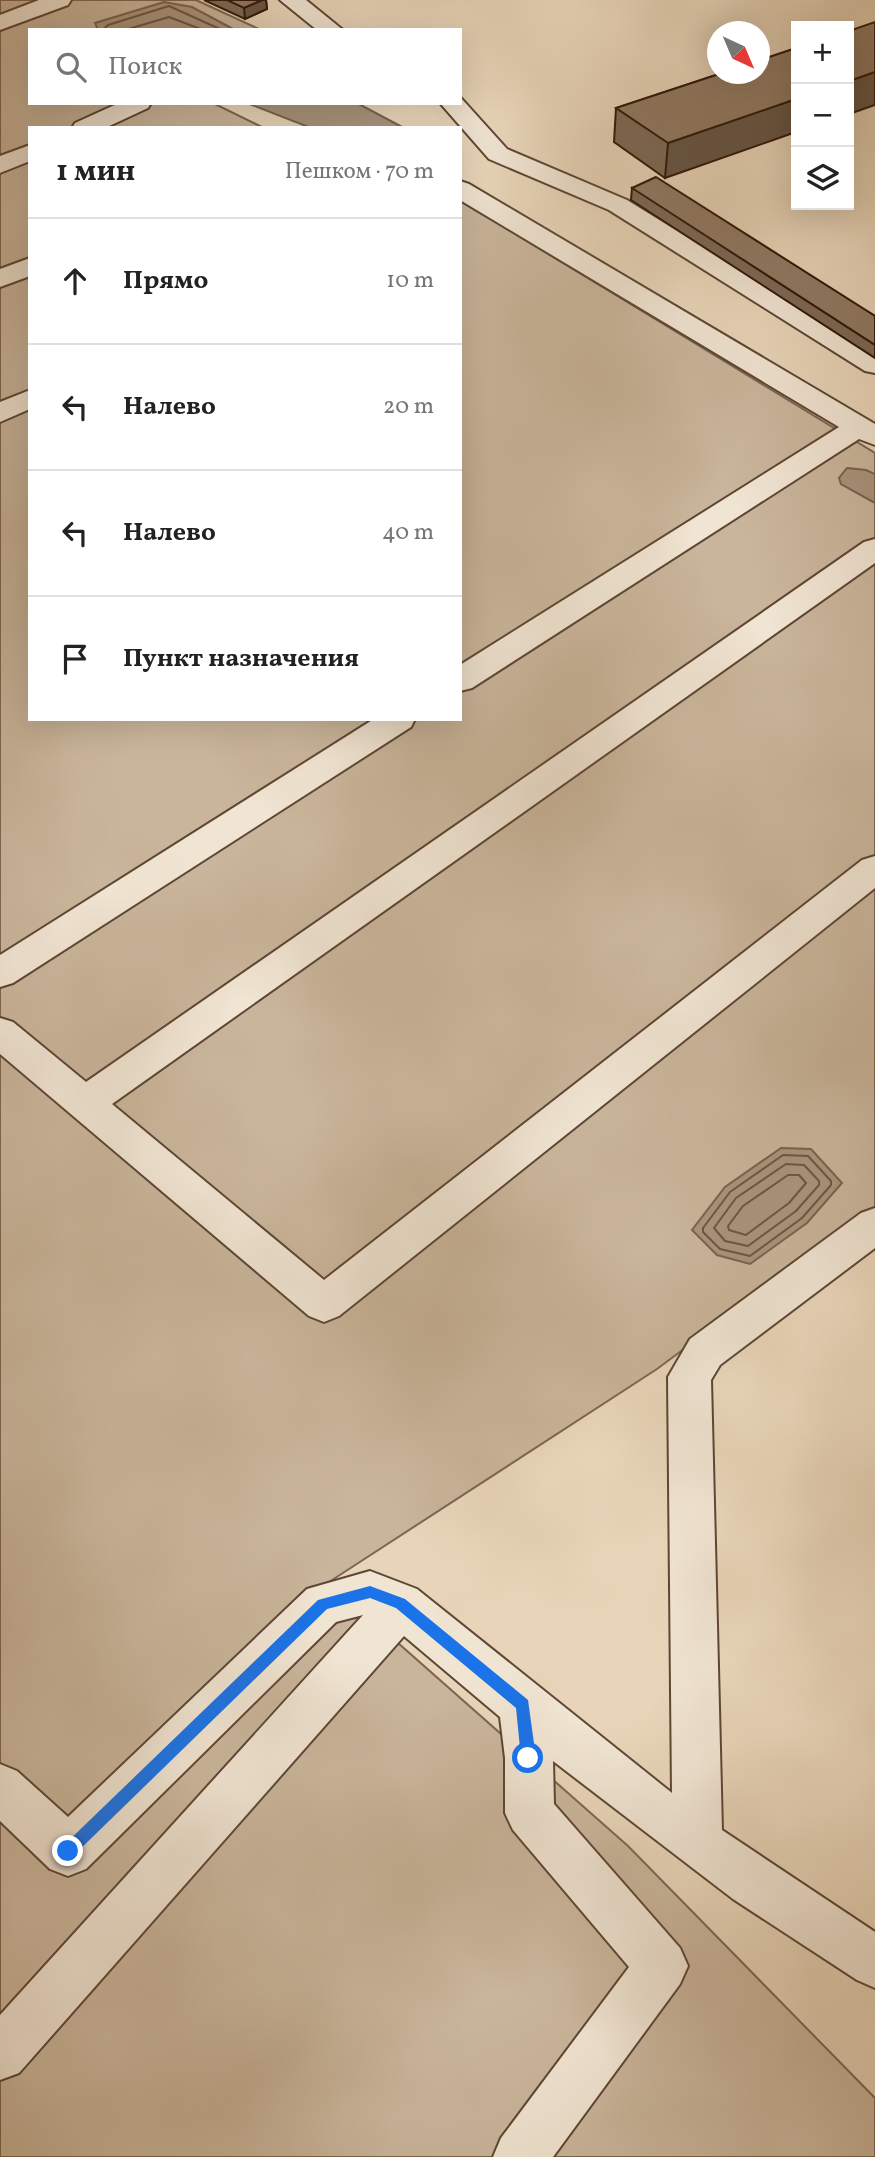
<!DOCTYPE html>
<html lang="ru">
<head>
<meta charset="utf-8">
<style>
	body { margin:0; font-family:Vollkorn,serif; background:#f6f6f6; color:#222 }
	.controls { position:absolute; right:21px; top:21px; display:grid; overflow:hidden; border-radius:0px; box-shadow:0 7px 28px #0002 }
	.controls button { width:63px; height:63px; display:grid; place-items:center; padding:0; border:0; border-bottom:2px solid #e0e0e0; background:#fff; color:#222; font:35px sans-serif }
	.compass { position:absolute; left:707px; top:21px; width:63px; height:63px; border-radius:50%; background:#fff; box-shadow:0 7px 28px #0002; rotate:136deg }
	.stop { position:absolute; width:21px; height:21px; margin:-16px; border:5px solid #1a73e8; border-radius:50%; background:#fff }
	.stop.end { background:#1a73e8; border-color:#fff; box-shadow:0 2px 7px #0008 }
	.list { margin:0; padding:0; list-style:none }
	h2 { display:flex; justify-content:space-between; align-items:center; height:91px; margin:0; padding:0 28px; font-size:30px }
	h2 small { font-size:23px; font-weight:400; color:#767676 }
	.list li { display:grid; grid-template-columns:46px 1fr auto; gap:21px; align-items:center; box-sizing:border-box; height:126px; padding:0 28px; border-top:2px solid #e0e0e0 }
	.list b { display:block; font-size:26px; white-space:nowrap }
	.list em { font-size:23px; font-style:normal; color:#767676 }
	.icon { flex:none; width:38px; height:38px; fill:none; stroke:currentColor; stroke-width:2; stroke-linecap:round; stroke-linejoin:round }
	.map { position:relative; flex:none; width:875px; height:2157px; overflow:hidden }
	.search { position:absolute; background:#fff; box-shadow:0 7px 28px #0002; left:28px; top:28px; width:434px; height:77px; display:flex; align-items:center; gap:18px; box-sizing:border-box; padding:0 24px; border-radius:0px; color:#767676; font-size:26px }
	.panel { position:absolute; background:#fff; box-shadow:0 7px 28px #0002; left:28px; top:126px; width:434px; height:595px; border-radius:0px }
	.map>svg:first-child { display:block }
</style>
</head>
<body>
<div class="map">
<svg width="875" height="2157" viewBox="0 0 875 2157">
	<rect width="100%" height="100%" fill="#e8d5b9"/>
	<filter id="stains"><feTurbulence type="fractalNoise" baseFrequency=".00286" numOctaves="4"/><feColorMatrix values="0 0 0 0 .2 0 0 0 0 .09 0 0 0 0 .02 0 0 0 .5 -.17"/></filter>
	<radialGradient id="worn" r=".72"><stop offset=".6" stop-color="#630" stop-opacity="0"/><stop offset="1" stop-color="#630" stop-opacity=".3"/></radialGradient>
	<polygon fill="#c9b59b" stroke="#7c6652" stroke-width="2" points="0,0 196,0 261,30 30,30 30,103 213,103 264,128 30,128 30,719 460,719 460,200 875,453 875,1207 657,1369 329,1582 628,1846 875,2098 875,2157 0,2157"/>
	<g fill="#a9947d" stroke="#79624e" stroke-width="2">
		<polygon points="164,2 192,7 235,30 98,30 95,23"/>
		<polygon points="247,103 357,103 404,128 311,128"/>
		<polygon points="847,468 866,470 875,474 875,503 841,484 839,478"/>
		<polygon points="781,1148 811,1149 842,1183 807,1223 750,1264 717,1255 692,1230 725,1187"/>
	</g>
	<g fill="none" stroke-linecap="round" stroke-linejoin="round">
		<g stroke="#6c5642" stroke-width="2">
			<polyline points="103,30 108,25 169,6 222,30"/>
			<polyline points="125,30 169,17 203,30"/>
			<polygon points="783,1155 808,1156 831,1181 831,1185 802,1218 750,1256 720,1249 703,1232 703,1228 730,1192"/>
			<polygon points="786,1164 804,1165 819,1181 819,1185 796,1211 748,1246 725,1241 714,1228 736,1198"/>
			<polygon points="788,1175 799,1175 806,1183 789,1203 746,1235 729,1230 728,1226 743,1206"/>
		</g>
		<defs>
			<g id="minor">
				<polygon points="39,0 71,0 68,5 0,30 0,15"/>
				<polygon points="280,0 306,0 343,30 317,30"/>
				<polygon points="461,98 507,149 627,200 875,353 875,373 865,371 609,210 489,159 440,103 460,103"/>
				<polygon points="119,103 151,103 148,108 105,128 72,128 75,123"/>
				<polygon points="30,145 30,161 0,173 0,156"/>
				<polygon points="460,181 469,184 875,424 875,445 859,439 472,688 460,691 460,665 839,427 460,200"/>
				<polygon points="30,258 30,276 0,287 0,269"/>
				<polygon points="30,390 30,409 0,422 0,402"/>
				<polygon points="875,539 875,563 112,1104 324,1280 862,860 875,856 875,888 339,1316 324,1322 309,1316 0,1054 0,1018 13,1022 86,1082 864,542"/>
				<polygon points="374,719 415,719 411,727 13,983 0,987 0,955"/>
				<polygon points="875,1208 875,1248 720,1365 711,1380 722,1830 875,1932 875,1988 857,1980 733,1899 553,1761 554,1804 680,1948 688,1966 680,1984 553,2157 493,2157 501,2138 629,1967 513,1830 505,1813 505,1758 500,1717 404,1636 19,2073 0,2080 0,2015 363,1615 336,1622 86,1869 68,1876 50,1869 0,1821 0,1764 17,1771 68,1817 307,1589 370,1571 417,1589 672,1793 668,1377 690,1339 861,1213"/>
			</g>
		</defs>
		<use href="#minor" stroke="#5e4634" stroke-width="4"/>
		<use href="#minor" fill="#f0e4d2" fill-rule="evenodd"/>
	</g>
	<g fill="#7c6956" stroke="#301708" stroke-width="2">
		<polygon points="204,0 266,0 267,9 245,19"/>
		<polygon points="719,74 665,178 614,142 616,108"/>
		<polygon points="632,188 875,316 875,358 631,200"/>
	</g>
	<g fill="#655546" stroke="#301708" stroke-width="2">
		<polygon points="262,0 266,0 267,9 245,19 244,8"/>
		<polygon points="875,72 875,105 849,114 849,81"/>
		<polygon points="796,99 796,132 665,178 668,143"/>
	</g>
	<g fill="#907a64" stroke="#301708" stroke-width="2">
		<polygon points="227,0 262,0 244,8"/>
		<polygon points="875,22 875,72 849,81 849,31"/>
		<polygon points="796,48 796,99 668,143 616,108 719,74 760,74 760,60"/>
		<polygon points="656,177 875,316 875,345 632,188"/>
	</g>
	<polygon fill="#1a73e8" points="370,1586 405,1599 528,1700 536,1758 534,1763 523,1763 521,1758 516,1708 396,1608 370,1598 327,1609 73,1856 68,1858 63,1856 61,1851 63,1846 318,1600"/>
	<rect width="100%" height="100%" filter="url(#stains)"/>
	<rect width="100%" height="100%" fill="url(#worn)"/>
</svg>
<div class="controls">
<button>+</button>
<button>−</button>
<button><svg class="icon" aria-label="layers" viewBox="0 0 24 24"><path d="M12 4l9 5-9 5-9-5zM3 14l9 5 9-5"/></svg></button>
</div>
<svg class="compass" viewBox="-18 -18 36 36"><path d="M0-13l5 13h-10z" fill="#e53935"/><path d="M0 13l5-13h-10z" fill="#767676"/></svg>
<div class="stop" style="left:528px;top:1758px"></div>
<div class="stop end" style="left:68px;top:1851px"></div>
<div class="search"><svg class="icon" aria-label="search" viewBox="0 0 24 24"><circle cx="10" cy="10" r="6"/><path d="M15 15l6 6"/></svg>Поиск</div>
<section class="panel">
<h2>1 мин<small>Пешком · 70 m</small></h2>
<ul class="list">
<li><svg class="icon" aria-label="ahead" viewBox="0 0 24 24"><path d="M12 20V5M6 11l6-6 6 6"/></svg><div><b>Прямо</b></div><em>10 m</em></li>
<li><svg class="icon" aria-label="left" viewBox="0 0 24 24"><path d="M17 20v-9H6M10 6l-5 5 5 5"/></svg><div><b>Налево</b></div><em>20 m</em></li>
<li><svg class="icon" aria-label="left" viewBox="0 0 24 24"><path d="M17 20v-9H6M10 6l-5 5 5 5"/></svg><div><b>Налево</b></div><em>40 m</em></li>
<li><svg class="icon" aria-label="arrive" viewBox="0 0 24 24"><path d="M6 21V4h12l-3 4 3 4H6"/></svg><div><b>Пункт назначения</b></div></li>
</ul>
</section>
</div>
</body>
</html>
